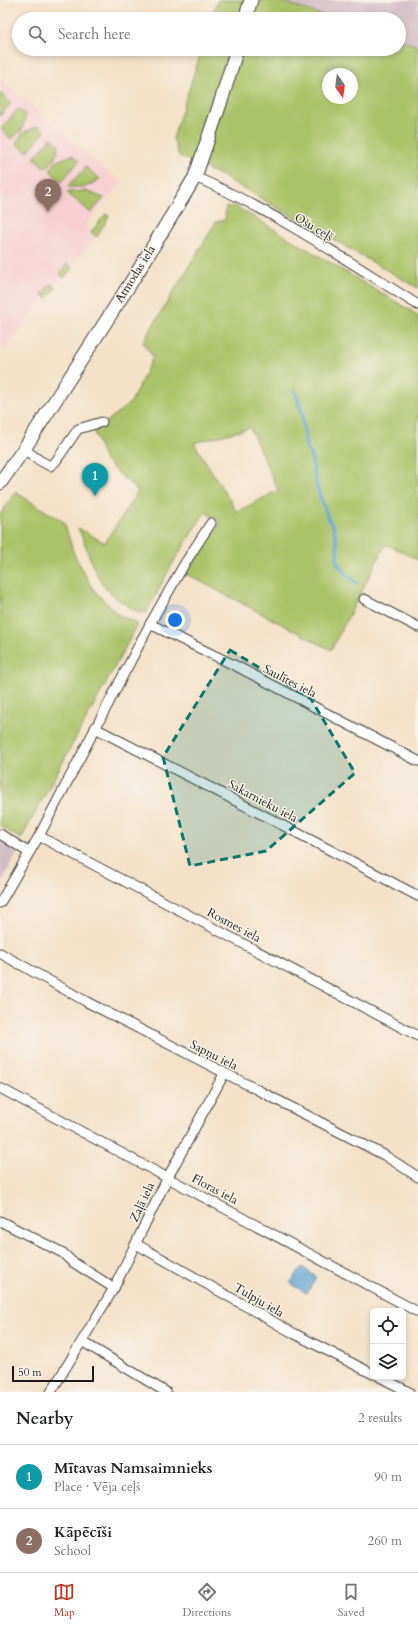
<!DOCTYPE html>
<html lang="en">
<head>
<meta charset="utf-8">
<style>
	body { margin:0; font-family:Cardo,serif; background:#f6f6f6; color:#202124 }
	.controls { position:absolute; right:12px; bottom:12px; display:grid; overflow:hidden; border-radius:6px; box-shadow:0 2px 6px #0003 }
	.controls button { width:36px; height:36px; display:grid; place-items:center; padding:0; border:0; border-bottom:1px solid #e0e0e0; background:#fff; color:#202124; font:20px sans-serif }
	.compass { position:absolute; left:322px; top:68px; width:36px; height:36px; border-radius:50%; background:#fff; box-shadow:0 2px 6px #0003; rotate:166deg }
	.scale { position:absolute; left:12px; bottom:10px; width:82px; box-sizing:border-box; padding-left:4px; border:2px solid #1c1c1c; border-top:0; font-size:11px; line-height:14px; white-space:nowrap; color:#1c1c1c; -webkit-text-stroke:3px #f7f3e8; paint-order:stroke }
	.you { position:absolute; left:175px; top:620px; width:14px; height:14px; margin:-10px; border:3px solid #fff; border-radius:50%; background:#1a73e8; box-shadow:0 0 0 6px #1a73e833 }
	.badge { display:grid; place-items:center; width:26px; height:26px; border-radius:50%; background:#c8321e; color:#fff; font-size:13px; font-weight:700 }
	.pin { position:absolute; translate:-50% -33px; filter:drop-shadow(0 1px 2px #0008) }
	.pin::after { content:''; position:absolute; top:21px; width:14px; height:12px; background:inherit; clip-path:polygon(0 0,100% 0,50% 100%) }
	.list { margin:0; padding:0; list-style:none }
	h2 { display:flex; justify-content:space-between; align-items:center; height:52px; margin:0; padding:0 16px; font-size:17px }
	h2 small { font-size:13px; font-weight:400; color:#757577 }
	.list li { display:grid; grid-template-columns:26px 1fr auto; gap:12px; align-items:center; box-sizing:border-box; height:64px; padding:0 16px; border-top:1px solid #e0e0e0 }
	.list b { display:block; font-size:15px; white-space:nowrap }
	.list p { margin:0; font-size:13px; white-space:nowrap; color:#757577 }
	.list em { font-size:13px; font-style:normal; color:#757577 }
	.icon { flex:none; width:22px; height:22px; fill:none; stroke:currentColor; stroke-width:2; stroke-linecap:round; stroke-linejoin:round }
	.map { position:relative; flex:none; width:418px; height:1392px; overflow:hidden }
	.search { position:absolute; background:#fff; box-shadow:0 2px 6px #0003; left:12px; right:12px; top:12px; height:44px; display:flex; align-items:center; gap:10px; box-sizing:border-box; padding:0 14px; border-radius:22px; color:#757577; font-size:15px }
	.sheet { height:180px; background:#fff }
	nav { display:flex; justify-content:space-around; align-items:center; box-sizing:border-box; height:56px; border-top:1px solid #e0e0e0; background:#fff; font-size:11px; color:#757577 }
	nav a { display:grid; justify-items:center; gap:2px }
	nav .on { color:#c8321e }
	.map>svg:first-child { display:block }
</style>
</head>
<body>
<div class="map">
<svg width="418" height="1392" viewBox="0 0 418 1392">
	<rect width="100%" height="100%" fill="#f7f3e8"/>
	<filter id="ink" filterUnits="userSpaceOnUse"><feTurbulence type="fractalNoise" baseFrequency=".025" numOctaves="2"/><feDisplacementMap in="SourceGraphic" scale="8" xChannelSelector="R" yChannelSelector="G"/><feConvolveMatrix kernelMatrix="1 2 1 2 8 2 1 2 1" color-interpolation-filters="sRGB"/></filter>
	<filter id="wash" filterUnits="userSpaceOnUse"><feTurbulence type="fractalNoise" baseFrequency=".012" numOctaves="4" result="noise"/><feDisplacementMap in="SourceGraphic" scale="16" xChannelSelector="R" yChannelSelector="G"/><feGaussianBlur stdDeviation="0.9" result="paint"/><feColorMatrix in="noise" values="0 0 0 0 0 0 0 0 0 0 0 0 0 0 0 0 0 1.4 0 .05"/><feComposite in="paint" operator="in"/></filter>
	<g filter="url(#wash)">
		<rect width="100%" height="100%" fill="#f4e1c7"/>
		<polygon fill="#f7cfd1" points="0,78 121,183 85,225 96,236 32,312 5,350 0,346"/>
		<g fill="#d2bdc6">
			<polygon points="281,0 418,0 418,46 399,40 399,19 334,19 280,1"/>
			<polygon points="0,838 17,854 0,885"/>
		</g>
		<g fill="#aac268" stroke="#636f42" fill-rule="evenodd">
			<polygon points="218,0 277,0 334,19 211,19"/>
			<path d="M 399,40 L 418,46 L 418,288 L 220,175 L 179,156 L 173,138 L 202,49 L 399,49 ZM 328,74 L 352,74 L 352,98 L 328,98 Z"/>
			<polygon points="0,93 11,103 0,116"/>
			<polygon points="18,109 26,115 22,130 11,139 1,129"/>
			<polygon points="39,126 45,132 27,152 16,143 17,141 24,132"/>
			<path d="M 51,138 L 59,144 C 57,153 55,164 45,168 L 34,158 Z"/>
			<polygon points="72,155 79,161 61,182 51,172 51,169 57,161"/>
			<polygon points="86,167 100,179 86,187 67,187"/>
			<polygon points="86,191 104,198 91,213 66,192"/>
			<path d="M 235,206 L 418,315 L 418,560 L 386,544 L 331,650 L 186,574 L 221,522 L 205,512 L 171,566 L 147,612 L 140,613 C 127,606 115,598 105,587 C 92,571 87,546 78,528 L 105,543 L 138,491 L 105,461 L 94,432 L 131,402 L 153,357 L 143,342 L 216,222 L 225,220 L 226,207 ZM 250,428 L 278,490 L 237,512 L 194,443 Z"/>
			<polygon points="106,214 109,216 97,237 91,232"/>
			<polygon points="67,264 72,268 64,278 60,274"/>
			<polygon points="51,284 56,288 47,298 42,294"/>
			<polygon points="15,492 64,522 74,554 92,588 117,614 138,624 21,839 0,826 0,515"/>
		</g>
		<polygon fill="#5da1d1" stroke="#3c5e76" points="302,1267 315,1275 316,1278 308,1292 306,1293 290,1283"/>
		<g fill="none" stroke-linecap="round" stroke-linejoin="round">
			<polyline stroke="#5da1d1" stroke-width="3.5" points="295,391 303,416 302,418 305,436 306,447 311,456 317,488 329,520 333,526 337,544 337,562 347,575 357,583"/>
		</g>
	</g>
	<g filter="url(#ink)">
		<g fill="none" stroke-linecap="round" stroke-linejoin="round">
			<defs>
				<g id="minor">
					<path d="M 195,177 C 273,210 346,260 418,305"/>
					<polyline points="24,449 39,460 50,466 56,461 78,429 102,422"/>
					<polyline points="364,599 418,627"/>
					<polyline points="150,624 238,667 418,761"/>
					<polyline points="95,728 213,789 418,896"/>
					<polyline points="0,834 28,852"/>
					<polyline points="39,836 418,1036"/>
					<polyline points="0,903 39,836 150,624 185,563 211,523"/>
					<polyline points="0,953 87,1002 384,1155 418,1177"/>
					<polyline points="0,1088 418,1312"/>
					<polyline points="0,1221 63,1253 71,1261 114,1288"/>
					<polyline points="136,1244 295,1334 373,1374"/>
					<polyline points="83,1342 166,1392"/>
					<polyline points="380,1377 409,1392"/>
					<polyline points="51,1392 114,1288 168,1177 224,1074"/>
				</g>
				<g id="secondary">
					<polyline points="245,19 251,0"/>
					<polyline points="0,483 24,449 137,273 195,177 221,101 237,49"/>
				</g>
			</defs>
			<use href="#minor" stroke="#3c3a36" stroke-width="11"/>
			<use href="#secondary" stroke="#3c3a36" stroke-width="15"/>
			<use href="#minor" stroke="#fff" stroke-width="9"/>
			<use href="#secondary" stroke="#fff" stroke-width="13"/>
		</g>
	</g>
	<path fill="#0f766e" fill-opacity="0.2" stroke="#0f766e" stroke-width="3" stroke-dasharray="8 5" stroke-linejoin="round" d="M 230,650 L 311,699 L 355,773 L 266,851 L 190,866 L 163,757 Z"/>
	<g text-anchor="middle" stroke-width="3" stroke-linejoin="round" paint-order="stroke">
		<g font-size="12" fill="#1c1c1c" stroke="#f7f3e8">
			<text transform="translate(314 227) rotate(31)" y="4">Ošu ceļš</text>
			<text transform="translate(135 274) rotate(-58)" y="4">Atmodas iela</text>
			<text transform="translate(290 681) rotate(27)" y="4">Saulītes iela</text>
			<text transform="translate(263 801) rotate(28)" y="4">Sakarnieku iela</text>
			<text transform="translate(234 925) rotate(28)" y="4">Rosmes iela</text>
			<text transform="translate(214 1055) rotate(27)" y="4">Sapņu iela</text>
			<text transform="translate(215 1189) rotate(28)" y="4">Floras iela</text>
			<text transform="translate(142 1202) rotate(-65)" y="4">Zaļā iela</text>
			<text transform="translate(259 1300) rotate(30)" y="4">Tulpju iela</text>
		</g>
	</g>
</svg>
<div class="controls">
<button><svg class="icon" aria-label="locate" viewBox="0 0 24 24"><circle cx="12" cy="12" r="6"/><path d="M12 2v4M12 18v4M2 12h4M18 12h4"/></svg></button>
<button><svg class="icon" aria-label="layers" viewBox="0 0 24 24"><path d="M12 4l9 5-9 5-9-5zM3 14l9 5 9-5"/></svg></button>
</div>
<svg class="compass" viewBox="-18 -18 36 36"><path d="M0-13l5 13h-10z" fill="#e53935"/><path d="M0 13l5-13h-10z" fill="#757577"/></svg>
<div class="scale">50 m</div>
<div class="you"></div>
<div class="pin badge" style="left:95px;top:496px;background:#0f9aa8">1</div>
<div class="pin badge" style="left:48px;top:212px;background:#8d6e63">2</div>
<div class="search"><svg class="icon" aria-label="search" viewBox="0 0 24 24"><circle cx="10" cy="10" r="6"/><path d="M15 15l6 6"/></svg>Search here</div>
</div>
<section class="sheet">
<h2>Nearby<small>2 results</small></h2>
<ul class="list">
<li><span class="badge" style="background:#0f9aa8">1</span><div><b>Mītavas Namsaimnieks</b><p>Place · Vēja ceļš</p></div><em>90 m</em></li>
<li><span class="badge" style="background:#8d6e63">2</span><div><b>Kāpēcīši</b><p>School</p></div><em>260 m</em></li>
</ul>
</section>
<nav>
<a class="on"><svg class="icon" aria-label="map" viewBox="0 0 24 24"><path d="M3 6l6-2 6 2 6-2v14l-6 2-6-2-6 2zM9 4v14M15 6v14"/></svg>Map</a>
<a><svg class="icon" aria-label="directions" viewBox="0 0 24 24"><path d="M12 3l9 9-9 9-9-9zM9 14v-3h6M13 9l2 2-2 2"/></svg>Directions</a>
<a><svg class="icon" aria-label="saved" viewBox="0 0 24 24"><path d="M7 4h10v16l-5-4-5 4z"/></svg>Saved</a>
</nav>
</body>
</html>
